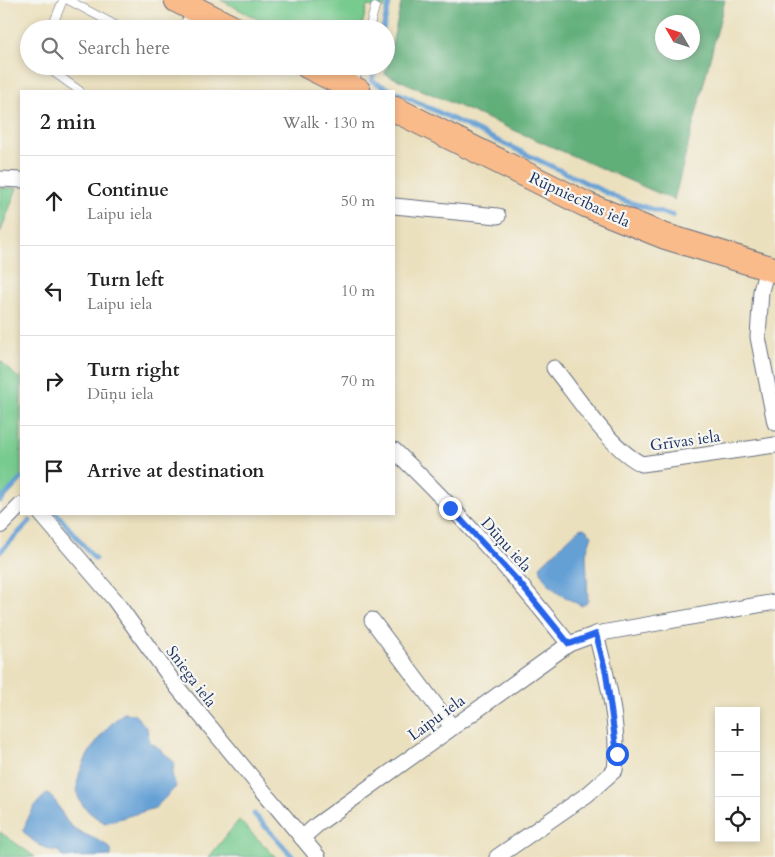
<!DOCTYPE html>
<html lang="en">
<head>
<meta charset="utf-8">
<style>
	body { margin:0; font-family:Cardo,serif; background:#f6f6f6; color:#222 }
	.controls { position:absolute; right:15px; bottom:15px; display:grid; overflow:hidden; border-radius:0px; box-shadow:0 2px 8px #0003 }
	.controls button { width:45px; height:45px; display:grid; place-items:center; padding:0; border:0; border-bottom:1px solid #e0e0e0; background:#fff; color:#222; font:25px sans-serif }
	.compass { position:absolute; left:655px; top:15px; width:45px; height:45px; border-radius:50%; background:#fff; box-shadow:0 2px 8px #0003; rotate:309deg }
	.stop { position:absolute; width:15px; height:15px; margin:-11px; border:4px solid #2563eb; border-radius:50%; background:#fff }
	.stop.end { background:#2563eb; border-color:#fff; box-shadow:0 1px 5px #0008 }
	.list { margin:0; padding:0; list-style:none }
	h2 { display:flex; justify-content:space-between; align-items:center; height:65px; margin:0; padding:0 20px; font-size:21px }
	h2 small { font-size:16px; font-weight:400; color:#767676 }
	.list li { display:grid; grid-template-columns:32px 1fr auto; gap:15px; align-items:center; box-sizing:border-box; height:90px; padding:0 20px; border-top:1px solid #e0e0e0 }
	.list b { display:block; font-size:19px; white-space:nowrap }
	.list p { margin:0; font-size:16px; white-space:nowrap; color:#767676 }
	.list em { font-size:16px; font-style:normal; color:#767676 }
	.icon { flex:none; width:28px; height:28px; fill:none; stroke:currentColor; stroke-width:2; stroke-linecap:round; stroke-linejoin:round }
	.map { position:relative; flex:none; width:775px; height:857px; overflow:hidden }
	.search { position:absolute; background:#fff; box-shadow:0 2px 8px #0003; left:20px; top:20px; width:375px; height:55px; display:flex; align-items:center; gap:12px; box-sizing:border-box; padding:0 18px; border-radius:28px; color:#767676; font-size:19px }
	.panel { position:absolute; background:#fff; box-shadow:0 2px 8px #0003; left:20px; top:90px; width:375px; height:425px; border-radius:0px }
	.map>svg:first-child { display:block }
</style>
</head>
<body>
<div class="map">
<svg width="775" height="857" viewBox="0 0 775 857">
	<rect width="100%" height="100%" fill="#f6f6f2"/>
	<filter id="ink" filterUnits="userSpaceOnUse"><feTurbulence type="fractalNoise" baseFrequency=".02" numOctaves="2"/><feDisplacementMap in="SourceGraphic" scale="10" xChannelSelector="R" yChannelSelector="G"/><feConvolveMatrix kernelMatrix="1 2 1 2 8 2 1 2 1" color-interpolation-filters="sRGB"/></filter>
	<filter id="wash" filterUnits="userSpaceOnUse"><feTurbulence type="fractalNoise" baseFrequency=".0096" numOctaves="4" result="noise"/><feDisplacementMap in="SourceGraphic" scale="20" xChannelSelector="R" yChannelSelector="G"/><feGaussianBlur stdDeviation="1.12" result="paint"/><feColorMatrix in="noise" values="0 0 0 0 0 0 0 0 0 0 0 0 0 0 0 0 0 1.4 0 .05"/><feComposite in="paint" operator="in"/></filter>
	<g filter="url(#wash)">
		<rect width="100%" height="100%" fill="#ebe0bd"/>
		<g fill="#77cb8e" stroke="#497d76">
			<polygon points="221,0 386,0 384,8 367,6 361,29 276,29"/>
			<polygon points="0,188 17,188 0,233"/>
			<polygon points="0,360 18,378 21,375 21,482 0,504"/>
			<polygon points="239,820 276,857 209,857"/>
			<polygon points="0,832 35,857 0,857"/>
		</g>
		<path fill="#61af79" stroke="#3e6f6c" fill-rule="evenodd" d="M 402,0 L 725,0 L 674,200 L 385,74 ZM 662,22 L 692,22 L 692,52 L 662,52 Z"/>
		<g fill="#65a0d5" stroke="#40689a">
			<path d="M 584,528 L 592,535 L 586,553 L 588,601 L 582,606 C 566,598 542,586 540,566 L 579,529 Z"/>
			<path d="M 124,713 L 134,714 L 147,728 L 149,742 L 155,745 L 175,763 L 172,774 L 176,787 L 155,808 L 105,823 C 95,817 85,811 79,799 C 68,774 104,726 124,713 Z"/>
			<path d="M 47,794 C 58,799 61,816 70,825 C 82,836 100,838 111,849 L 111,856 L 63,857 L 58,851 C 46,851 31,841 23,831 C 28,817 34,803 47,794 Z"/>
		</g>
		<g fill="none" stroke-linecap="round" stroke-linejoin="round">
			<g stroke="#65a0d5" stroke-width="5">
				<polyline points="383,29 390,0"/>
				<polyline points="375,66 372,81 393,91"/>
				<polyline points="394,91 622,200 673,216"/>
				<polyline points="0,501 21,479"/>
				<polyline points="57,514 95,559"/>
				<polyline points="0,552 30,521"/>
				<polyline points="254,814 293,857"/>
			</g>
		</g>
	</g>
	<g filter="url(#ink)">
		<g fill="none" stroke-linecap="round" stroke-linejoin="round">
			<defs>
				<g id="service">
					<polyline points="68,0 123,29"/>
					<polyline points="51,29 63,0"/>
					<polyline points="181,29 192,11"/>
					<polyline points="369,29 375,7"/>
					<polyline points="45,66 80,91"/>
					<polyline points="354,86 359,66"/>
				</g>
				<g id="minor">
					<polyline points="0,179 21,180"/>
					<polyline points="394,206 498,216"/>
					<polyline points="767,268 761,291 758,337 775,423"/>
					<path d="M 554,368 C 577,396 610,449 642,464 L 775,445"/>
					<path d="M 394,450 C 457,510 515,576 569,644"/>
					<polyline points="41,514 114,599 177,687 318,857"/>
					<polyline points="0,526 21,505"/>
					<polyline points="372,620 452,727"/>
					<polyline points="302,838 318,824 569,644 596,634 775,602"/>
					<path d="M 497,857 L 588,794 L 615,770 C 620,726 607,677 596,634"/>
				</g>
				<g id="primary">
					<polyline points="177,0 234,29"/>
					<polyline points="308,66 358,91"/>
					<polyline points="394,109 587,205 664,236 775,270"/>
				</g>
			</defs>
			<use href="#service" stroke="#646d7f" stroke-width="9"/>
			<use href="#minor" stroke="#646d7f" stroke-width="17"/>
			<use href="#primary" stroke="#646d7f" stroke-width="27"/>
			<use href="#service" stroke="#fff" stroke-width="8"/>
			<use href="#minor" stroke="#fff" stroke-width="15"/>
			<use href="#primary" stroke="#fabb8b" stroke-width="25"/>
		</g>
	</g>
	<g fill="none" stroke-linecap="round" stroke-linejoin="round" filter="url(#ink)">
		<polyline stroke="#2563eb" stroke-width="6" points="450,508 518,581 569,644 596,634 606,673 617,754"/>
	</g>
	<g text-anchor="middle" stroke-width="4.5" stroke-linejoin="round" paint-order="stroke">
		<g font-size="16" fill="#1b2f5e" stroke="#f6f6f2">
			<text transform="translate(580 199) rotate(25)" y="6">Rūpniecības iela</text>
			<text transform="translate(685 440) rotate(-8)" y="6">Grīvas iela</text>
			<text transform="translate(507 544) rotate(48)" y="6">Dūņu iela</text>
			<text transform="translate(192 676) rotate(53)" y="6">Sniega iela</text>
			<text transform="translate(436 717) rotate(-36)" y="6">Laipu iela</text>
		</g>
	</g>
</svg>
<div class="controls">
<button>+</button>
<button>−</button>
<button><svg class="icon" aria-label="locate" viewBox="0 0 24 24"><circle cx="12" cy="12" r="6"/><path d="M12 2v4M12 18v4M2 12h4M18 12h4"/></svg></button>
</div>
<svg class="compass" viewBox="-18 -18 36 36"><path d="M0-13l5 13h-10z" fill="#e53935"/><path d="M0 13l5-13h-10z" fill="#767676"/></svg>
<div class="stop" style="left:617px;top:754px"></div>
<div class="stop end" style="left:450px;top:508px"></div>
<div class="search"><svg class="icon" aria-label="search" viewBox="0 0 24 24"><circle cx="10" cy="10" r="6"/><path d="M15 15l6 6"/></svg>Search here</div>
<section class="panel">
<h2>2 min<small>Walk · 130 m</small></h2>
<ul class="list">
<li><svg class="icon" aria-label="ahead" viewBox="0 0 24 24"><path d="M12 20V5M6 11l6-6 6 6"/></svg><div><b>Continue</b><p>Laipu iela</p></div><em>50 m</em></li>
<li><svg class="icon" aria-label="left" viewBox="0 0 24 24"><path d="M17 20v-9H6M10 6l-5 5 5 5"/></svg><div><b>Turn left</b><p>Laipu iela</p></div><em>10 m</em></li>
<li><svg class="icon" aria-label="right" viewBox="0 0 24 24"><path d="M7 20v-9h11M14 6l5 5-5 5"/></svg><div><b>Turn right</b><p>Dūņu iela</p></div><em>70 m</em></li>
<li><svg class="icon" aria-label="arrive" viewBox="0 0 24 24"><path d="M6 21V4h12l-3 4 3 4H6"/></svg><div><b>Arrive at destination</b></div></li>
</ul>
</section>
</div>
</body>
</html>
